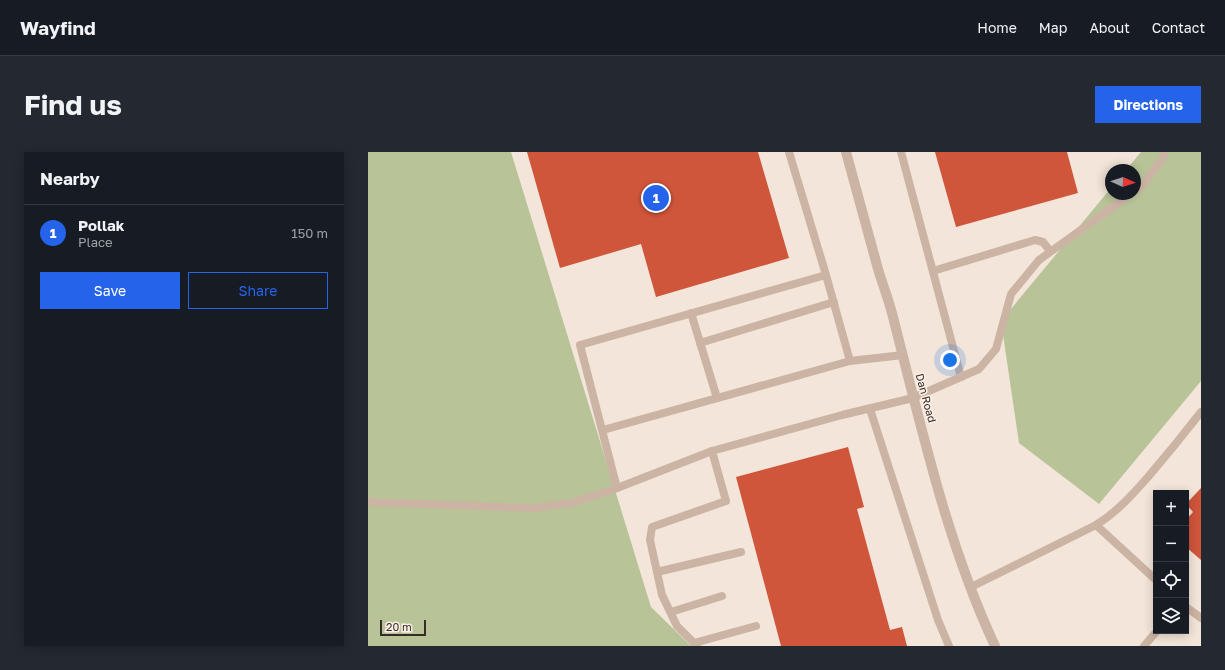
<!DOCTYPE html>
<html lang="en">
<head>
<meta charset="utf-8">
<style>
	body { margin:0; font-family:"Golos Text",sans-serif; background:#242831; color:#f1f3f6 }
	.controls { position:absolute; right:12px; bottom:12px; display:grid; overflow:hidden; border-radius:0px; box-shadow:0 2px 10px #0003 }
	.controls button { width:36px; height:36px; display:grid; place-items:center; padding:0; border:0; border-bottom:1px solid #363941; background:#171b24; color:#f1f3f6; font:20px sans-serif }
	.compass { position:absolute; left:737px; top:12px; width:36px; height:36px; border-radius:50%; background:#171b24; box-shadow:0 2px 10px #0003; rotate:93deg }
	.scale { position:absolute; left:12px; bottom:10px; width:46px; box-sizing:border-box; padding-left:4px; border:2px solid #372b26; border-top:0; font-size:11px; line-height:14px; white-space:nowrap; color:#372b26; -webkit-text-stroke:3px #fbf0e6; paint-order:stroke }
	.you { position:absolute; left:582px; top:208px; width:14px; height:14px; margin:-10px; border:3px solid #fff; border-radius:50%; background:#1a73e8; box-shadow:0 0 0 6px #1a73e833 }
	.badge { display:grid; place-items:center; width:26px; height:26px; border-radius:50%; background:#2563eb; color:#fff; font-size:13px; font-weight:700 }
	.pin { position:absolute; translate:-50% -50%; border:2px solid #fff; box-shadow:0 1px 4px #0006 }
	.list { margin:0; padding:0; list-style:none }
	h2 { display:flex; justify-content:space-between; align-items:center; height:52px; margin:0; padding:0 16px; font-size:17px }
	h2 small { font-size:13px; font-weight:400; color:#9ea1a6 }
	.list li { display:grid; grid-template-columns:26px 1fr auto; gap:12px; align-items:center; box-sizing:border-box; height:56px; padding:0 16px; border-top:1px solid #363941 }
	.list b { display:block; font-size:15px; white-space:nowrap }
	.list p { margin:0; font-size:13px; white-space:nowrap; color:#9ea1a6 }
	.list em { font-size:13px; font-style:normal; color:#9ea1a6 }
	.actions { display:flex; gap:8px; padding:12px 16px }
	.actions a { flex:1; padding:9px 0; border:1px solid #2563eb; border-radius:0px; text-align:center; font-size:14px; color:#2563eb }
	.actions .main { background:#2563eb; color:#fff }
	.icon { flex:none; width:22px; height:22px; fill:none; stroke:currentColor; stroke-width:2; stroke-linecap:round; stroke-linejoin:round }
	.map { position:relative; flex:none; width:833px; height:494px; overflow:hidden; border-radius:0px }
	header { display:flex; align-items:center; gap:24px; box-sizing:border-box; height:56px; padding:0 20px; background:#171b24; border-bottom:1px solid #363941 }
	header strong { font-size:19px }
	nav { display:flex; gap:22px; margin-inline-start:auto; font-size:14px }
	.intro { display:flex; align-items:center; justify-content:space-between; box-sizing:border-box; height:96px; padding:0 24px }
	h1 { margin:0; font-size:28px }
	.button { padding:10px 18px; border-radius:0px; background:#2563eb; color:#fff; font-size:14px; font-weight:700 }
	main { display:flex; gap:24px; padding:0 24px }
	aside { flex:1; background:#171b24; border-radius:0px; box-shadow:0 2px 10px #0003 }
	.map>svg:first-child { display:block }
</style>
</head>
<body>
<header>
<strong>Wayfind</strong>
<nav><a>Home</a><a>Map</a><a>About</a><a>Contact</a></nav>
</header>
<div class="intro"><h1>Find us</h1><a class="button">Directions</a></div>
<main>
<aside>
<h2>Nearby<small></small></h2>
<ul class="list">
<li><span class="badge">1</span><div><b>Pollak</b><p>Place</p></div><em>150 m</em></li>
</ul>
<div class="actions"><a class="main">Save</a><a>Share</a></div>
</aside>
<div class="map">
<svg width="833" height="494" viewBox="0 0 833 494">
	<rect width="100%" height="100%" fill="#f3e5d9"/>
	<g fill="#b8c398">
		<polygon points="0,0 143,0 283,455 323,494 0,494"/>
		<polygon points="773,0 833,0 833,229 731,352 651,291 633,169 743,36 743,42 767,42 767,18 758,18"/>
	</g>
	<g fill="#cf553b">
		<polygon points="159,0 390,0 421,106 288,145 273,92 192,116"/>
		<polygon points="567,0 699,0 710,41 588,75"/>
		<polygon points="480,295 496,355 489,357 522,478 534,475 539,494 413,494 368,325"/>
		<polygon points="833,336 833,408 818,395 818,368 825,360 818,352"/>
	</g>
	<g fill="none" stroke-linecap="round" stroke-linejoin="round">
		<g stroke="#ccb4a4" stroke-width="8">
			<polyline points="421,0 458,123"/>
			<polyline points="533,0 593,225"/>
			<polyline points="767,39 774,34 796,4 796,0"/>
			<polyline points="565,119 667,88 675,90 682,99"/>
			<polyline points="323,161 349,246"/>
			<polyline points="332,191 466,150"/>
			<polyline points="502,257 570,468 581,494"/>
			<polyline points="235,278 482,209 535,203"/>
			<polyline points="344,299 358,349 284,375 282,388 289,420 373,400"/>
			<polyline points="249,336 212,193 458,123 482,209"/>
			<polyline points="0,350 165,356 203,351 244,338 344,299 474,263 545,246 611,217 628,197 643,142 671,108 763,42"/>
			<polyline points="289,420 294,443 309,474 329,494"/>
			<path d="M 788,428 L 728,373 C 749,360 764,343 780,325 C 798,304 816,282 833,260"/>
			<polyline points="603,435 728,373"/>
			<polyline points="818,455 833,466"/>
			<polyline points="303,460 354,444"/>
			<polyline points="326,491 388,474"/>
			<polyline points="776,494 789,479"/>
		</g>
		<path stroke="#ccb4a4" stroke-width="10" d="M 478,0 C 489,39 499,78 510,117 C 515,134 522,151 526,169 C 554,278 579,391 627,494"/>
	</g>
	<g text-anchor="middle" stroke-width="3" stroke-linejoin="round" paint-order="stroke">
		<g font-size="11" fill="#372b26" stroke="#fbf0e6">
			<text transform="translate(558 246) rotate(75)" y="4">Dan Road</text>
		</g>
	</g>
</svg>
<div class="controls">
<button>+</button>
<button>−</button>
<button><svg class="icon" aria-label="locate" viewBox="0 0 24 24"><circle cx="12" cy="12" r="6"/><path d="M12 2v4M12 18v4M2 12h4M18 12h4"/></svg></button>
<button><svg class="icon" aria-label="layers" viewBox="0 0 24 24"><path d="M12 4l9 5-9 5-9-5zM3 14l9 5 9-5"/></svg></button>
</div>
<svg class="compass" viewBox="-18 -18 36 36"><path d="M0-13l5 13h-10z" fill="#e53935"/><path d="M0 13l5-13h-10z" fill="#9ea1a6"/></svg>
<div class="scale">20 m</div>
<div class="you"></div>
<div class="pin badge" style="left:288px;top:46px">1</div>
</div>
</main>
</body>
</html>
